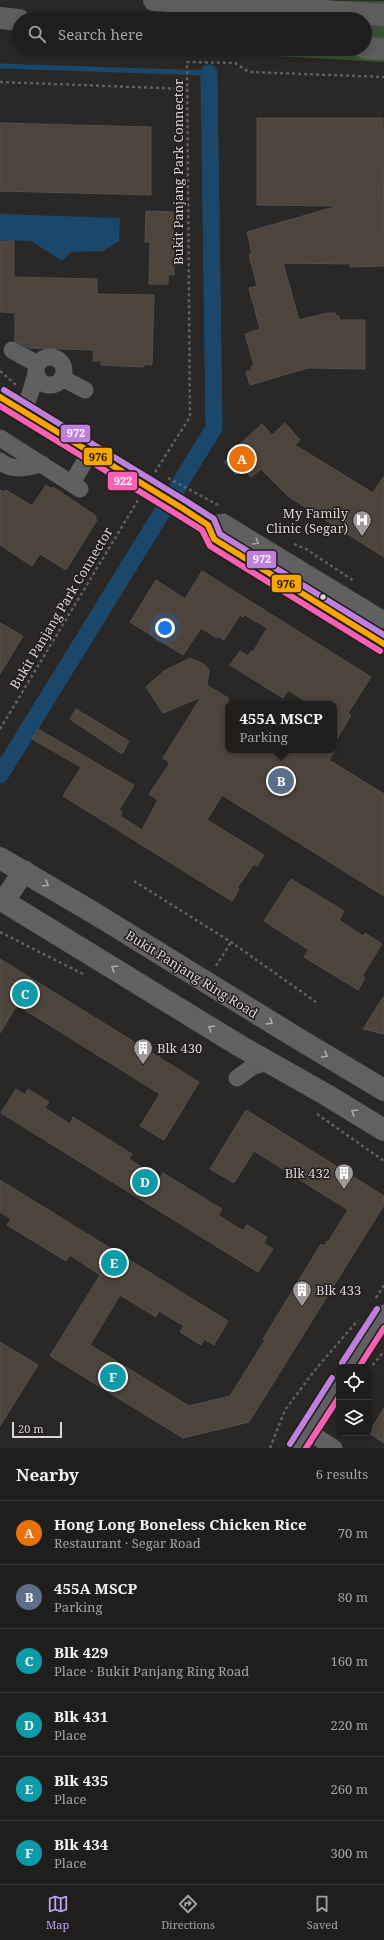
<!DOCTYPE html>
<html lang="en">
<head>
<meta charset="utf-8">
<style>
	body { margin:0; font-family:"Noto Serif",serif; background:#2d2b29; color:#f1f3f6 }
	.controls { position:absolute; right:12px; bottom:12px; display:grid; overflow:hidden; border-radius:8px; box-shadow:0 2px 10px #0003 }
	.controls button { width:36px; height:36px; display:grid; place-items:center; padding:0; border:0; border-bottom:1px solid #3d3c3b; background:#201e1c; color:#f1f3f6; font:20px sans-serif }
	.scale { position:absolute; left:12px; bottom:10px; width:50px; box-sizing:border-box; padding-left:4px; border:2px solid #d9d6d5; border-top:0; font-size:11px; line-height:14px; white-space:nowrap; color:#d9d6d5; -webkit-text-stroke:3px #211d1c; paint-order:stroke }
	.you { position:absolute; left:165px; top:628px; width:14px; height:14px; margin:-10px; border:3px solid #fff; border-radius:50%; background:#1a73e8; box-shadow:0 0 0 6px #1a73e833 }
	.badge { display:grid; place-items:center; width:26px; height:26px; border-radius:50%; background:#bca0f2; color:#fff; font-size:13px; font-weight:700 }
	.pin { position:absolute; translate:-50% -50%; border:2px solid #fff; box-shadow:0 1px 4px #0006 }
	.popup { position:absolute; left:225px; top:701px; width:112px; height:52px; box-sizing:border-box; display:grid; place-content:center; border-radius:8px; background:#201e1c; filter:drop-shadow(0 1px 3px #0005); font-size:13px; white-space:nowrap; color:#a2a2a3 }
	.popup b { font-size:15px; color:#f1f3f6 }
	.popup::after { content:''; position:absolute; left:50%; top:100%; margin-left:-8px; border:8px solid transparent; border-top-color:#201e1c }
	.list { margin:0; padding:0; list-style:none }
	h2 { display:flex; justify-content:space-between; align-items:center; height:52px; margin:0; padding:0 16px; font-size:17px }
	h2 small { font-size:13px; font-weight:400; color:#a2a2a3 }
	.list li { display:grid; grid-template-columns:26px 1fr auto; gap:12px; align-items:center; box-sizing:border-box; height:64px; padding:0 16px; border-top:1px solid #3d3c3b }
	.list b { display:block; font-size:15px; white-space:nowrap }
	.list p { margin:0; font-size:13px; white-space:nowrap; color:#a2a2a3 }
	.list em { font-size:13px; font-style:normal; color:#a2a2a3 }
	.icon { flex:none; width:22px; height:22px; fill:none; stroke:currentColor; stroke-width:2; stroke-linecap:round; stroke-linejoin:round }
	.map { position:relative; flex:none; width:384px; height:1448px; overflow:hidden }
	.search { position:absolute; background:#201e1c; box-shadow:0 2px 10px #0003; left:12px; right:12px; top:12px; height:44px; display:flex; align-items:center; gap:10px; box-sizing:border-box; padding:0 14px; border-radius:22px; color:#a2a2a3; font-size:15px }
	.sheet { height:436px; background:#201e1c }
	nav { display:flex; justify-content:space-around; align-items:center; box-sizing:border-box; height:56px; border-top:1px solid #3d3c3b; background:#201e1c; font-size:11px; color:#a2a2a3 }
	nav a { display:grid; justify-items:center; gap:2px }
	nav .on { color:#bca0f2 }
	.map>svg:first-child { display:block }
</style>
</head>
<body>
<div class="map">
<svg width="384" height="1448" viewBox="0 0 384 1448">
	<rect width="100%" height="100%" fill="#2a2826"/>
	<polygon fill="#3b5137" points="209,0 384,1 384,62 207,52 207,49 365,49 365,19 208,19"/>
	<polygon fill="#1b486a" points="0,214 120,218 119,241 103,251 71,252 62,261 31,241 0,240"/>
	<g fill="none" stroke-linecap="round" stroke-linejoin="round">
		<polyline stroke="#1b486a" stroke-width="5" points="0,66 209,73"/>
		<polyline stroke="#1b486a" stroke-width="17" points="0,775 214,428 209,73"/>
	</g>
	<g fill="#4d443c" stroke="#52504f">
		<polygon points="257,118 383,118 384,266 350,267 351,264 283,263 299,320 327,313 335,313 335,315 339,316 339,320 365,320 365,369 308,368 250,385 246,372 252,370 251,367 254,366 245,334 260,329 249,288 257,286 249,255 252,254 247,232 338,206 257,205"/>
		<polygon points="0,123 151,127 151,195 0,191"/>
		<polygon points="146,211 173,212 174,275 168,274 168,284 149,284 150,242 145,242"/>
		<polygon points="0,241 14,241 14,277 97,279 97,294 154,295 152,365 144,364 144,367 101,365 101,361 93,361 94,350 29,348 15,341 15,313 0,312"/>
		<polygon points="285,423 300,440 295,445 373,493 384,476 384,557 289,497 261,469 251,477 244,469 236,475 224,462 231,455 230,453 262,424 272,435"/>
		<polygon points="46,485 52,489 53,487 96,516 95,518 97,520 66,570 40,554 32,566 0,545 0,490 4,492 6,490 32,506"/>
		<polygon points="202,571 371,677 348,713 351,715 334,744 334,704 310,704 288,690 283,698 230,665 240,651 248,656 251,651 253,652 267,628 245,615 243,617 240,615 224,640 218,636 217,638 201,628 183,655 130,622 156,580 185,599"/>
		<polygon points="0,623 23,636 0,674"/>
		<polygon points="190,658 205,665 209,670 207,685 228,698 228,750 335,750 329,760 384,794 384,896 222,795 207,820 264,855 257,866 254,864 237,888 239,889 232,901 63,796 81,767 32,739 38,729 134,785 119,810 122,812 120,816 142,830 158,800 149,794 170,763 163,758 201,697 163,713 146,687 164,671"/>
		<polygon points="76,709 129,741 122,754 70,719"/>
		<polygon points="291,879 344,911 339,920 363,936 365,933 382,944 362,976 365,978 358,990 304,957 309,950 264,921"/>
		<polygon points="0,959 199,1082 164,1140 140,1126 160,1094 17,1005 0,1033"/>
		<polygon points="384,996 384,1034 363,1029"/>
		<polygon points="16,1089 25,1095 28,1089 49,1102 45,1108 70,1124 73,1117 132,1154 129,1159 159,1179 163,1173 207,1200 222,1209 218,1215 243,1231 247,1225 267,1237 264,1243 273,1249 258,1272 1,1113"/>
		<polygon points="246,1110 384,1196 384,1205 249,1422 183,1438 50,1356 100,1275 70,1255 66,1261 7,1225 11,1219 0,1212 0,1180 228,1321 214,1345 204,1339 201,1345 180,1332 184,1326 159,1311 156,1317 120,1295 90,1345 189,1406 230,1396 265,1340 263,1339 321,1244 324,1246 327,1241 328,1242 348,1210 254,1151 234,1183 210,1169"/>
		<polygon points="0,1342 38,1365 0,1426"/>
		<polygon points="384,1408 384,1443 369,1433"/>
	</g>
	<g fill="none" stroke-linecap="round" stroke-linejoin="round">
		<g stroke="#61605f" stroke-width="2.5" stroke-dasharray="3 3" stroke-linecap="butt">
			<polyline points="0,82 187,89"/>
			<polyline points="0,371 16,385"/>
			<polyline points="155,472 190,417 187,62 235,63 249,72 384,77"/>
			<polyline points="168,478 218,505"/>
			<polyline points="294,544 306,549 354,581"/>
			<polyline points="0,729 138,500"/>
			<polyline points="134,881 231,942 316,1002"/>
			<polyline points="0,932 85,975"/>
			<polyline points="216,966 231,942"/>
			<polyline points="317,1114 384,1161"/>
			<polyline points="376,1298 384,1285"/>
			<polyline points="369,1370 384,1351"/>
			<polyline points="270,1448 285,1410 315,1370 358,1320"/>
		</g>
		<g stroke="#616060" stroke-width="17">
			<polyline points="12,350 37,364"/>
			<circle cx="50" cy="371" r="14"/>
			<polyline points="62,378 85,390"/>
			<polyline points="0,397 182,508 208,525 214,539 384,644"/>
			<polyline points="22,410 29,397 36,374"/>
			<polyline points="0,438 80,489"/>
			<path d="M 0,461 C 13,472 26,467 42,464"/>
			<polyline points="72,483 91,451"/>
			<polyline points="208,525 223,522 384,620"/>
			<polyline points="237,1078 252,1067 268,1062"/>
			<polyline points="349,1367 384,1313"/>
			<polyline points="307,1431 334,1448"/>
			<polyline points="297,1448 339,1382"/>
		</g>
		<g stroke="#626160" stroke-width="22">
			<polyline points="0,858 94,913 292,1035 384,1090"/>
			<polyline points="0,899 240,1046 325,1094 384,1130"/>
			<polyline points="4,901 24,871"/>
		</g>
		<g stroke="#605e5d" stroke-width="22">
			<polyline points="154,0 384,15"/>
			<polyline points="0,18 19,20"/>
			<polyline points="365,48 384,49"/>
		</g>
		<defs>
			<polyline id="bus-1" points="0,397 182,508 208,525 214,539 384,644"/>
			<g id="bus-2">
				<polyline points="0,406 178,515 202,530 210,546 380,651"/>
				<polyline points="359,1367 384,1328"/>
				<polyline points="306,1448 339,1397"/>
			</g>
			<g id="bus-3">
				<polyline points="4,390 186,501 214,519 220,534 384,635"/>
				<polyline points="342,1363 377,1309"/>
				<polyline points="290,1444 332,1378"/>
			</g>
		</defs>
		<use href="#bus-1" stroke="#211d1c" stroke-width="9"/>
		<use href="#bus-2" stroke="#211d1c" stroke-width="9"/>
		<use href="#bus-3" stroke="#211d1c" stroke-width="9"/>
		<use href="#bus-1" stroke="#f7a600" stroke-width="6"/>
		<use href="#bus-2" stroke="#f860b3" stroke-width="6"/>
		<use href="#bus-3" stroke="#c07fdc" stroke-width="6"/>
	</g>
	<defs><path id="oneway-chevron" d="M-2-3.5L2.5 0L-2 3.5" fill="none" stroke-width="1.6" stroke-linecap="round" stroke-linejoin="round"/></defs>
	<use stroke="#a9a7a6" href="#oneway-chevron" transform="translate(256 542) rotate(31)"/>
	<g stroke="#afadac">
		<use href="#oneway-chevron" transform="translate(46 884) rotate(31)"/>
		<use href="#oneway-chevron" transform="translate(114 968) rotate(-149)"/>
		<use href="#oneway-chevron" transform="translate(270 1022) rotate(32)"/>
		<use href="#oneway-chevron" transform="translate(211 1028) rotate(-148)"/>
		<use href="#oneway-chevron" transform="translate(325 1055) rotate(30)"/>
		<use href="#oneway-chevron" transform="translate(354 1112) rotate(-149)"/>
	</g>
	<defs>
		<symbol id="hospital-pin" viewBox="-11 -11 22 30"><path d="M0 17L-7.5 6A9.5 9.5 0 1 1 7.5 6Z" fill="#9c9998" stroke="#211d1c"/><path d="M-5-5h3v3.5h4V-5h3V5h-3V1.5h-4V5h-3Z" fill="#fff"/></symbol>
		<symbol id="building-pin" viewBox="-11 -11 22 30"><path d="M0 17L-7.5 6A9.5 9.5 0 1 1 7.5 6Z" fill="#9c9998" stroke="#211d1c"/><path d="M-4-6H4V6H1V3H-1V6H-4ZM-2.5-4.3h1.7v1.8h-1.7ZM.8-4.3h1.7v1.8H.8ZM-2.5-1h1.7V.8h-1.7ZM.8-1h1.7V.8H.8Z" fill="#fff"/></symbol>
	</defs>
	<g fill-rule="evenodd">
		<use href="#hospital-pin" x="351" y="509" width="22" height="30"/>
		<use href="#building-pin" x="132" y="1037" width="22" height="30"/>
		<use href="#building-pin" x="333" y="1162" width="22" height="30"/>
		<use href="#building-pin" x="291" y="1279" width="22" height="30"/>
	</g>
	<circle fill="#d9d6d5" stroke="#211d1c" stroke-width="1.5" cx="323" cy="597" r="3.5"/>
	<g text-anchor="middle" stroke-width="3" stroke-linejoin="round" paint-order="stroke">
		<g font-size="13" fill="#d9d6d5" stroke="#211d1c">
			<text transform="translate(178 172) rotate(-90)" y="5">Bukit Panjang Park Connector</text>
			<text transform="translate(61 608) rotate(-59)" y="5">Bukit Panjang Park Connector</text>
			<text transform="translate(192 974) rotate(32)" y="5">Bukit Panjang Ring Road</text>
		</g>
		<g font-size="13" fill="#d9d6d5" stroke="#211d1c" text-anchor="end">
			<text x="348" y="518">My Family<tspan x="348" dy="15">Clinic (Segar)</tspan></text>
			<text x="157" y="1053" text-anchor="start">Blk 430</text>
			<text x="330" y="1178">Blk 432</text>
			<text x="316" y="1295" text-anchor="start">Blk 433</text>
		</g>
	</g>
	<g stroke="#211d1c" stroke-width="1.5">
		<rect x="60" y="424" width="31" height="19" rx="4" fill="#c07fdc"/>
		<rect x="83" y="447" width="30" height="19" rx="4" fill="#f7a600"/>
		<rect x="107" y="471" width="31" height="20" rx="4" fill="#f860b3"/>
		<rect x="246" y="550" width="31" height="19" rx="4" fill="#c07fdc"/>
		<rect x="271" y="574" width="31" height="19" rx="4" fill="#f7a600"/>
	</g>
	<g font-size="11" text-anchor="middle" font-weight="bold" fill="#fff">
		<text x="76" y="437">972</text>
		<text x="123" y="485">922</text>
		<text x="262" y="563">972</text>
	</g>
	<g font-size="11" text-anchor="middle" font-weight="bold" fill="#111">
		<text x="98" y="461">976</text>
		<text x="286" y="588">976</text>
	</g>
</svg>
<div class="controls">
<button><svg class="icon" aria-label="locate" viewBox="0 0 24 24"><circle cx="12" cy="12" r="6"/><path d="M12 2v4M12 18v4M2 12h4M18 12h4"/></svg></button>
<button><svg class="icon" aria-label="layers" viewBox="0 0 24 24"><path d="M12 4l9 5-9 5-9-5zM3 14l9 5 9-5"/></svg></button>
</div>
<div class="scale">20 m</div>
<div class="you"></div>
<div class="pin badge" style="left:242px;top:459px;background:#e8710a">A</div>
<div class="pin badge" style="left:281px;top:781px;background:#5c6f8a">B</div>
<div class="popup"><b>455A MSCP</b>Parking</div>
<div class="pin badge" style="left:25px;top:994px;background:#0f9aa8">C</div>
<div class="pin badge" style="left:145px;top:1182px;background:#0f9aa8">D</div>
<div class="pin badge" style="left:114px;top:1263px;background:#0f9aa8">E</div>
<div class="pin badge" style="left:113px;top:1377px;background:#0f9aa8">F</div>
<div class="search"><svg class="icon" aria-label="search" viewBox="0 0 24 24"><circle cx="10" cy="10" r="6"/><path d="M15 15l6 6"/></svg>Search here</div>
</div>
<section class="sheet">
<h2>Nearby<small>6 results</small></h2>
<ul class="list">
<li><span class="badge" style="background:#e8710a">A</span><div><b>Hong Long Boneless Chicken Rice</b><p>Restaurant · Segar Road</p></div><em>70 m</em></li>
<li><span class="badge" style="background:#5c6f8a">B</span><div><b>455A MSCP</b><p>Parking</p></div><em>80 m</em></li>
<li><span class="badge" style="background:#0f9aa8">C</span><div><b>Blk 429</b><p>Place · Bukit Panjang Ring Road</p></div><em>160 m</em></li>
<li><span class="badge" style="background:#0f9aa8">D</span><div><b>Blk 431</b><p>Place</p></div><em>220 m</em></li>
<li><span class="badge" style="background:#0f9aa8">E</span><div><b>Blk 435</b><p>Place</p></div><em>260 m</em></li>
<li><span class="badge" style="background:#0f9aa8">F</span><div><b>Blk 434</b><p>Place</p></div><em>300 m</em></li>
</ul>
</section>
<nav>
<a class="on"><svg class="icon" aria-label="map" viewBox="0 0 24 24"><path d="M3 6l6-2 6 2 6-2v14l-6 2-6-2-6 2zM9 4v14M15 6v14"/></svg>Map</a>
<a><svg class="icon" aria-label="directions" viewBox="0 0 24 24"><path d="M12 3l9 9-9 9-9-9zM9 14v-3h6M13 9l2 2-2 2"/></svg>Directions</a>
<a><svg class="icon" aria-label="saved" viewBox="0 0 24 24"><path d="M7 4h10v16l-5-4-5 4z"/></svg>Saved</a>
</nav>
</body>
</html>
